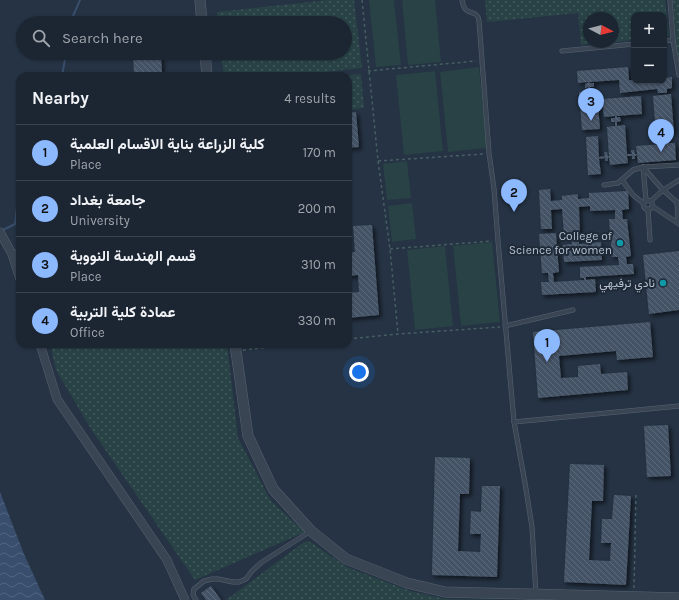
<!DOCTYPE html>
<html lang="en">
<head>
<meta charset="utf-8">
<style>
	body { margin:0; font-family:Karla,Vazirmatn,sans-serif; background:#252e3b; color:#f1f3f6 }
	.controls { position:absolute; right:12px; top:12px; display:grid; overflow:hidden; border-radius:8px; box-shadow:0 1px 3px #0004 }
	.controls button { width:36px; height:36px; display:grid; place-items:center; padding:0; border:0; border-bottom:1px solid #3a434e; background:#1c2633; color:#f1f3f6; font:20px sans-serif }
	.compass { position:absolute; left:583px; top:12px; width:36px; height:36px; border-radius:50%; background:#1c2633; box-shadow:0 1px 3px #0004; rotate:97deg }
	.you { position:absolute; left:359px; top:372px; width:14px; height:14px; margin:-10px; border:3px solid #fff; border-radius:50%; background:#1a73e8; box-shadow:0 0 0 6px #1a73e833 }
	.badge { display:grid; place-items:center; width:26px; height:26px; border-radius:50%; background:#8cb8fe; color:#111; font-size:13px; font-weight:700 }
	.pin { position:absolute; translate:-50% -33px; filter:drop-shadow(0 1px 2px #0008) }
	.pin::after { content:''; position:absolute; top:21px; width:14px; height:12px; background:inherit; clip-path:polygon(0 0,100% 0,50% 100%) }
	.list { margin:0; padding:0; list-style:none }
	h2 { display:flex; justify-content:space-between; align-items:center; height:52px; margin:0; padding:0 16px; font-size:17px }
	h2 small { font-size:13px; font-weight:400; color:#a0a5ac }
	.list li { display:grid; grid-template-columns:26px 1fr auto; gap:12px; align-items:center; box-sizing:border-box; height:56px; padding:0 16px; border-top:1px solid #3a434e }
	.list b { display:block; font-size:15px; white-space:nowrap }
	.list p { margin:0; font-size:13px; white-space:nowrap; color:#a0a5ac }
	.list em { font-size:13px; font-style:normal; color:#a0a5ac }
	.icon { flex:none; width:22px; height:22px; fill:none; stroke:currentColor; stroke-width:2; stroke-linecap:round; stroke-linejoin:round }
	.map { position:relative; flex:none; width:679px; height:600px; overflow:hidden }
	.search { position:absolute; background:#1c2633; box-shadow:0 1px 3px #0004; left:16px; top:16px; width:336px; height:44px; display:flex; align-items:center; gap:10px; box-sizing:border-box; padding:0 14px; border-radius:22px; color:#a0a5ac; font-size:15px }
	.panel { position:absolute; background:#1c2633; box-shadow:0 1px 3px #0004; left:16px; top:72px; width:336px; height:276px; border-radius:12px }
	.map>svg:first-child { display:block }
</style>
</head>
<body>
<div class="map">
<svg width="679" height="600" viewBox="0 0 679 600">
	<defs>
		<pattern id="grass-dots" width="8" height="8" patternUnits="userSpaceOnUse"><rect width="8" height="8" fill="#284245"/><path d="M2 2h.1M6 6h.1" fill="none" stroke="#455c5f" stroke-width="1.8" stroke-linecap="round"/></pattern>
		<pattern id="water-waves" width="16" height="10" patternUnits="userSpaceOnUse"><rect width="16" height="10" fill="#384e6c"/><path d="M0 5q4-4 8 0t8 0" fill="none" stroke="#536680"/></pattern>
		<pattern id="building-back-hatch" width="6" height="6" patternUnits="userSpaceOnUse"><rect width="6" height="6" fill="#445366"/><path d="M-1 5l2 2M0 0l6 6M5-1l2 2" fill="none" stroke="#5d6a7b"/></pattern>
		<filter id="shadow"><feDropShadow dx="2.5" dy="2.5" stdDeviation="2" flood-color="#0009"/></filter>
	</defs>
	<rect width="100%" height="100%" fill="#253344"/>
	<g fill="url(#grass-dots)">
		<polygon points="328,0 354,0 362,68 287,76 224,76 221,53 345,53 345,23 218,23 217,12"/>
		<polygon points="485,0 665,0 669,36 664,37 664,15 634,15 634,40 613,42 613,18 589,18 589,42 611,42 581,45 578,13 487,22"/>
		<polygon points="673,0 679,0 679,67 677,65"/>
		<polygon points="361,74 364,108 348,110 348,76 339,76"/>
		<polygon points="50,344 227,344 238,438 271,501 305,532 195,580 91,429 56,370"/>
		<polygon points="308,541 312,543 347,567 410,591 446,599 507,600 226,600 304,542"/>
	</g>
	<g fill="#284245">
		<polygon points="369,0 394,0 401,65 376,67"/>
		<polygon points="402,0 435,0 441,62 408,65"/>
		<polygon points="479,67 487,148 448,152 440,72"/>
		<polygon points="435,71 443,151 404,155 396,75"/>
		<polygon points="407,161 411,198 387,200 383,164"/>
		<polygon points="412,203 416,239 392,242 388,206"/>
		<polygon points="492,242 500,322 461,326 453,246"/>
		<polygon points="445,246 453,326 415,330 407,250"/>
	</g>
	<polygon fill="url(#water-waves)" points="0,492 24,554 45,600 0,600"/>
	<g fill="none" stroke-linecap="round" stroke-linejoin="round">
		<g stroke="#384e6c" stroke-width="2">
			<polyline points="71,23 73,16 80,0"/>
			<polyline points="62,76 66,53"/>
			<polyline points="1,231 15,224 18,198 20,197"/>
		</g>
	</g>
	<g fill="url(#building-back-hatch)" filter="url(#shadow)">
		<polygon points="133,53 161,53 162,73 134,75"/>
		<polygon points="628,67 629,80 664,81 664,78 672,77 672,88 667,89 667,93 658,93 657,89 620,93 619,80 590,82 590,83 594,83 594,87 590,87 590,91 597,91 600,129 582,130 579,92 588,91 588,87 585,88 585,84 588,83 588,82 578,83 577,71"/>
		<polygon points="671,94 674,132 665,133 665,135 669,135 669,139 665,139 665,143 675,143 676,160 638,163 637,155 635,156 635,159 632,159 632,156 627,156 628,163 610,165 609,158 608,158 608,161 605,161 605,158 599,159 601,174 588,175 586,137 598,136 599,157 605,156 604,152 607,152 608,156 609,156 607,127 615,126 615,122 611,122 611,118 615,118 615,116 604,117 602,99 641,96 642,114 617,116 617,117 620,117 621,121 617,122 617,126 625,125 627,154 632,154 631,150 634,150 635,154 637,154 636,146 663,144 663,140 659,140 659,136 663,136 663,134 656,134 653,96"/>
		<polygon points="356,112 359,147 348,148 348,113"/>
		<polygon points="550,189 551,201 562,200 562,196 578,194 578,199 589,198 589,193 628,191 629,209 622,210 623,219 627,219 631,256 626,257 627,264 633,264 634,274 586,277 586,280 595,279 596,292 542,295 541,282 549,282 548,273 542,273 539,234 556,233 559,272 553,273 554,282 584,280 584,278 580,278 580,267 619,265 618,257 612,257 609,219 615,219 615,210 590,211 590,206 579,207 580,233 578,233 579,244 601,242 602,260 564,262 563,245 572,244 571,233 564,234 562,209 551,210 552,229 541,229 539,190"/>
		<polygon points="372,225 379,315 348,318 348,293 359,292 358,275 348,276 348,253 355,252 353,226"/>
		<polygon points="679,251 679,310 649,314 643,255"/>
		<polygon points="650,322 653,357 617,360 616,351 559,356 561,378 578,377 578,366 600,364 601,374 627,372 628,390 538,398 533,332"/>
		<polygon points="668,425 671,476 647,477 644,426"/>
		<polygon points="435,457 470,458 469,494 460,494 458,551 480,552 481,534 470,534 471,511 481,512 482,486 500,486 497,577 432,575"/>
		<polygon points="570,464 604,465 603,501 592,501 589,560 610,561 611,543 601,543 602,519 612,519 614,495 631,496 626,585 564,582"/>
		<polygon points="211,586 221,600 206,600 201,593"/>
	</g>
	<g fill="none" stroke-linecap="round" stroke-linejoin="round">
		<defs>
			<g id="service">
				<path d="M 462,0 C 465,19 477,7 479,21 L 489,153 L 494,189 L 498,241 L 514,422 L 525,483 L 532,527 L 536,594"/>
				<polyline points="670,0 673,40"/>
				<polyline points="664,41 673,40 679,75"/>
				<polyline points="562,51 634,44"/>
				<polyline points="643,167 663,190 679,204"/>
				<polyline points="643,167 646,200"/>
				<polyline points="622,180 633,195 643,203"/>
				<polyline points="604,185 618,183 633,170 643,167 679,165"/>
				<circle cx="648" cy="205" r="4.5"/>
				<polyline points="651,201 663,190 679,180"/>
				<polyline points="677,202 678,223"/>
				<polyline points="652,206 679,224"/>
				<polyline points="648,209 650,240"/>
				<polyline points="12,254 20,250"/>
				<polyline points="505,326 573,310"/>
				<polyline points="514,422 679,406"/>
				<polyline points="196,600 193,595 194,589 204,581 212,579 218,579 233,582 239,582 246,579 252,571 262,562 311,531"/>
			</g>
			<g id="minor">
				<polyline points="0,232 12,254 20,279"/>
				<polyline points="40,344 57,399 167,560 185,600"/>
			</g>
			<g id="tertiary">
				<polyline points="200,0 202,23"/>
				<polyline points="205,53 207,76"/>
				<polyline points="235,344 248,436 273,489 311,531 346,559 407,583 445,592 679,598"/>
			</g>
		</defs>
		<use href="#service" stroke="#586371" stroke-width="5"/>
		<use href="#minor" stroke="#586371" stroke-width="9"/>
		<use href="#tertiary" stroke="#586371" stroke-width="11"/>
		<g stroke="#465f61" stroke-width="1.5" stroke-dasharray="3 3" stroke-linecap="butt">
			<polyline points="362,0 378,161 390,249 398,334"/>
			<polyline points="368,71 476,61"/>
			<polyline points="378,161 484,154"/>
			<polyline points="390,249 492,241"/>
			<polyline points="348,339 398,334 500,327"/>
			<polyline points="243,350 301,344"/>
			<polyline points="634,588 636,492"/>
		</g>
		<use href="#service" stroke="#3a4554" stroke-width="4"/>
		<use href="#minor" stroke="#3a4554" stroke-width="8"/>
		<use href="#tertiary" stroke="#3a4554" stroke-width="10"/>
	</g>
	<g fill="#0f9aa8" stroke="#1f2a39" stroke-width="1.5">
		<circle cx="620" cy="243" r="4"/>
		<circle cx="663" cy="283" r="4"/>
	</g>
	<g text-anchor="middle" stroke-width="4" stroke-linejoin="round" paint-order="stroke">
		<g font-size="12" fill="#b7c0cd" stroke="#1f2a39" text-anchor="end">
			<text x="612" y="240">College of<tspan x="612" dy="14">Science for women</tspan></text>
			<text x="655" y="287">نادي ترفيهي</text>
		</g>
	</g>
</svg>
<div class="controls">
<button>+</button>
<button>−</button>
</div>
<svg class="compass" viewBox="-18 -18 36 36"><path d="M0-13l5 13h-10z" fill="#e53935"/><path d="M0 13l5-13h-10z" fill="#a0a5ac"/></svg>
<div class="you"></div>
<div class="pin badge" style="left:547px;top:362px">1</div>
<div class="pin badge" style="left:514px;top:212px">2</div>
<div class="pin badge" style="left:591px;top:121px">3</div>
<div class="pin badge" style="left:661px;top:152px">4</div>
<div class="search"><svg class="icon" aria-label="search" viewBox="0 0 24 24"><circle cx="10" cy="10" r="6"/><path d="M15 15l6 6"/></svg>Search here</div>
<section class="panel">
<h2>Nearby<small>4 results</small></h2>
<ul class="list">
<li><span class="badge">1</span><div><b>كلية الزراعة بناية الاقسام العلمية</b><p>Place</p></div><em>170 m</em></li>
<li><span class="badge">2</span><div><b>جامعة بغداد</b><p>University</p></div><em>200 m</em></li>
<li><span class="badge">3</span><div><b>قسم الهندسة النووية</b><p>Place</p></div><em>310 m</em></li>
<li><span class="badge">4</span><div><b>عمادة كلية التربية</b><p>Office</p></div><em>330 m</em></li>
</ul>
</section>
</div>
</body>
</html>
